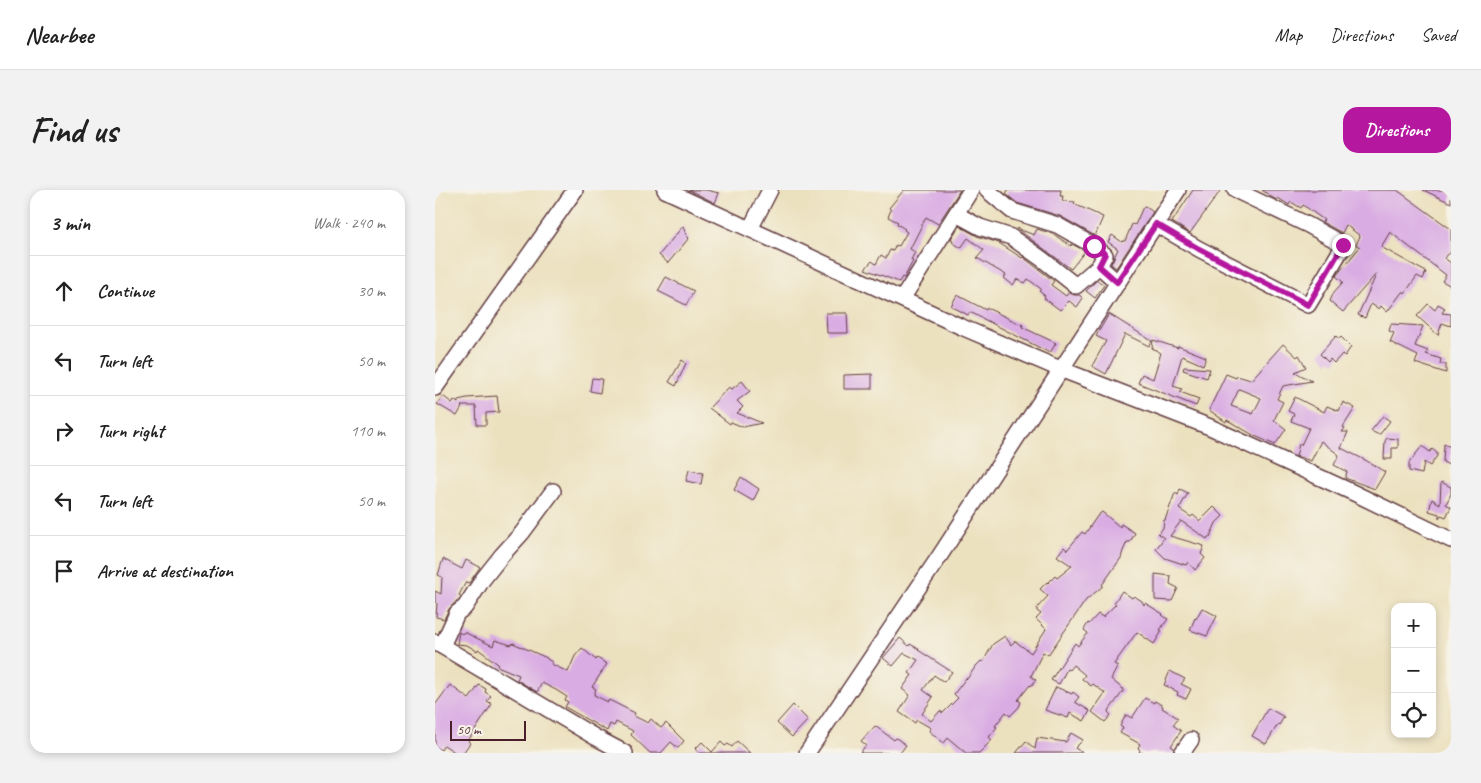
<!DOCTYPE html>
<html lang="en">
<head>
<meta charset="utf-8">
<style>
	body { margin:0; font-family:Caveat,sans-serif; background:#f2f2f2; color:#222 }
	.controls { position:absolute; right:15px; bottom:15px; display:grid; overflow:hidden; border-radius:10px; box-shadow:0 2px 8px #0003 }
	.controls button { width:45px; height:45px; display:grid; place-items:center; padding:0; border:0; border-bottom:1px solid #e0e0e0; background:#fff; color:#222; font:25px sans-serif }
	.scale { position:absolute; left:15px; bottom:12px; width:76px; box-sizing:border-box; padding-left:5px; border:2px solid #4a1f2b; border-top:0; font-size:14px; line-height:18px; white-space:nowrap; color:#4a1f2b; -webkit-text-stroke:4px #f7f3e8; paint-order:stroke }
	.stop { position:absolute; width:15px; height:15px; margin:-11px; border:4px solid #b5179e; border-radius:50%; background:#fff }
	.stop.end { background:#b5179e; border-color:#fff; box-shadow:0 1px 5px #0008 }
	.list { margin:0; padding:0; list-style:none }
	h2 { display:flex; justify-content:space-between; align-items:center; height:65px; margin:0; padding:0 20px; font-size:21px }
	h2 small { font-size:16px; font-weight:400; color:#767676 }
	.list li { display:grid; grid-template-columns:32px 1fr auto; gap:15px; align-items:center; box-sizing:border-box; height:70px; padding:0 20px; border-top:1px solid #e0e0e0 }
	.list b { display:block; font-size:19px; white-space:nowrap }
	.list em { font-size:16px; font-style:normal; color:#767676 }
	.icon { flex:none; width:28px; height:28px; fill:none; stroke:currentColor; stroke-width:2; stroke-linecap:round; stroke-linejoin:round }
	.map { position:relative; flex:none; width:1016px; height:563px; overflow:hidden; border-radius:15px }
	header { display:flex; align-items:center; gap:30px; box-sizing:border-box; height:70px; padding:0 25px; background:#fff; border-bottom:1px solid #e0e0e0 }
	header strong { font-size:24px }
	nav { display:flex; gap:28px; margin-inline-start:auto; font-size:18px }
	.intro { display:flex; align-items:center; justify-content:space-between; box-sizing:border-box; height:120px; padding:0 30px }
	h1 { margin:0; font-size:35px }
	.button { padding:12px 22px; border-radius:15px; background:#b5179e; color:#fff; font-size:18px; font-weight:700 }
	main { display:flex; gap:30px; padding:0 30px }
	aside { flex:1; background:#fff; border-radius:15px; box-shadow:0 2px 8px #0003 }
	.map>svg:first-child { display:block }
</style>
</head>
<body>
<header>
<strong>Nearbee</strong>
<nav><a>Map</a><a>Directions</a><a>Saved</a></nav>
</header>
<div class="intro"><h1>Find us</h1><a class="button">Directions</a></div>
<main>
<aside>
<h2>3 min<small>Walk · 240 m</small></h2>
<ul class="list">
<li><svg class="icon" aria-label="ahead" viewBox="0 0 24 24"><path d="M12 20V5M6 11l6-6 6 6"/></svg><div><b>Continue</b></div><em>30 m</em></li>
<li><svg class="icon" aria-label="left" viewBox="0 0 24 24"><path d="M17 20v-9H6M10 6l-5 5 5 5"/></svg><div><b>Turn left</b></div><em>50 m</em></li>
<li><svg class="icon" aria-label="right" viewBox="0 0 24 24"><path d="M7 20v-9h11M14 6l5 5-5 5"/></svg><div><b>Turn right</b></div><em>110 m</em></li>
<li><svg class="icon" aria-label="left" viewBox="0 0 24 24"><path d="M17 20v-9H6M10 6l-5 5 5 5"/></svg><div><b>Turn left</b></div><em>50 m</em></li>
<li><svg class="icon" aria-label="arrive" viewBox="0 0 24 24"><path d="M6 21V4h12l-3 4 3 4H6"/></svg><div><b>Arrive at destination</b></div></li>
</ul>
</aside>
<div class="map">
<svg width="1016" height="563" viewBox="0 0 1016 563">
	<rect width="100%" height="100%" fill="#f7f3e8"/>
	<filter id="ink" filterUnits="userSpaceOnUse"><feTurbulence type="fractalNoise" baseFrequency=".02" numOctaves="2"/><feDisplacementMap in="SourceGraphic" scale="10" xChannelSelector="R" yChannelSelector="G"/><feConvolveMatrix kernelMatrix="1 2 1 2 8 2 1 2 1" color-interpolation-filters="sRGB"/></filter>
	<filter id="wash" filterUnits="userSpaceOnUse"><feTurbulence type="fractalNoise" baseFrequency=".0096" numOctaves="4" result="noise"/><feDisplacementMap in="SourceGraphic" scale="20" xChannelSelector="R" yChannelSelector="G"/><feGaussianBlur stdDeviation="1.12" result="paint"/><feColorMatrix in="noise" values="0 0 0 0 0 0 0 0 0 0 0 0 0 0 0 0 0 1.4 0 .05"/><feComposite in="paint" operator="in"/></filter>
	<g filter="url(#wash)">
		<rect width="100%" height="100%" fill="#ece1bf"/>
		<g id="blocks">
			<g fill="#d9ace3" fill-rule="evenodd">
				<polygon points="254,0 271,0 284,3 280,13"/>
				<polygon points="469,0 525,0 503,34 491,27 475,59 480,62 476,70 478,71 469,88 467,87 464,92 430,79 437,71 441,74 446,65 451,68 455,60 458,61 461,55 464,56 472,42 469,40 470,39 462,34 463,32 453,27 456,20 454,18"/>
				<polygon points="573,0 626,0 625,6 628,6 627,11 640,12 639,14 668,27 660,46 625,26 582,13 571,4"/>
				<polygon points="758,0 786,0 755,43 737,32"/>
				<polygon points="827,0 962,0 1016,39 1016,62 1009,68 1016,73 1016,96 1007,91 1011,85 955,42 946,57 991,82 988,89 982,86 970,103 968,101 952,122 946,116 944,119 936,114 930,128 923,125 942,83 908,122 895,111 899,102 908,92 901,86 925,57 921,55 925,46 911,35 907,43 887,32 889,30 868,15 866,18 856,12 854,15 843,8 842,10 838,8"/>
				<polygon points="988,0 1009,0 1016,4 1016,13"/>
				<polygon points="710,16 718,22 681,78 676,74 683,59 673,52 677,45 687,52 688,51 690,51 697,34 700,35 708,17"/>
				<polygon points="248,36 251,45 254,48 233,73 224,65"/>
				<polygon points="524,36 542,46 564,53 587,68 588,67 619,91 616,95 631,106 634,102 639,105 644,105 648,108 642,117 634,111 625,120 609,108 610,106 604,101 606,99 593,89 590,93 582,89 578,95 569,88 571,85 542,68 549,60 533,48 526,58 517,52 518,50 516,49"/>
				<polygon points="581,38 599,45 602,39 618,44 636,56 637,54 650,61 636,79"/>
				<polygon points="231,87 259,101 251,115 223,101"/>
				<polygon points="662,90 669,95 660,108 651,101"/>
				<polygon points="522,105 551,120 552,118 579,131 588,135 587,137 621,153 615,163 535,122 533,125 516,116"/>
				<polygon points="993,114 1000,120 1003,114 1010,118 1007,123 1016,124 1016,136 1007,133 1003,145 982,126"/>
				<polygon points="391,123 412,123 413,143 392,143"/>
				<polygon points="674,124 717,151 714,156 690,144 671,184 657,176 671,151 661,146"/>
				<polygon points="956,134 988,136 980,156 993,161 991,164 1006,169 1005,174 1011,174 1011,183 980,173 983,166 955,152 959,143 954,141"/>
				<polygon points="901,146 904,149 906,147 916,157 910,166 907,164 899,173 895,169 893,172 885,164"/>
				<polygon points="718,150 743,158 743,156 771,167 768,175 747,166 738,196 747,199 745,202 764,209 761,216 703,193 707,184 718,189 726,163 717,158"/>
				<path d="M 848,154 L 862,167 L 864,165 L 871,177 L 860,182 L 877,191 L 848,196 L 842,209 L 848,212 L 839,230 L 851,239 L 840,255 L 820,246 L 792,230 L 791,232 L 774,220 L 791,184 L 801,188 L 802,186 L 816,190 ZM 804,199 L 826,208 L 818,224 L 796,216 Z"/>
				<polygon points="247,170 251,173 241,196 234,192"/>
				<polygon points="749,177 775,179 772,188 748,180"/>
				<polygon points="437,184 437,199 409,199 409,185"/>
				<polygon points="157,188 167,189 165,203 155,201"/>
				<polygon points="307,191 315,201 302,211 308,217 302,223 327,233 308,237 296,232 295,234 274,218 294,197 297,199"/>
				<polygon points="8,206 17,213 19,210 23,213 23,210 32,208 62,206 64,222 51,223 51,235 42,235 41,216 26,216 27,217 22,226 2,214"/>
				<polygon points="860,207 889,222 892,216 904,221 908,212 920,218 908,237 910,238 907,242 913,242 906,258 932,271 950,282 940,299 910,288 912,282 899,275 904,265 886,251 876,271 861,266 864,254 866,255 874,238 856,231 859,224 853,221"/>
				<polygon points="948,226 955,231 945,244 942,244 936,241"/>
				<polygon points="952,248 963,249 963,258 957,258 957,269 949,269 950,251"/>
				<polygon points="1009,254 1016,257 1016,270 1014,275 1008,272"/>
				<polygon points="987,256 995,262 997,259 1002,263 1002,266 995,276 989,272 987,284 974,281 974,273"/>
				<polygon points="254,280 268,283 266,294 251,291"/>
				<polygon points="306,287 324,299 318,311 299,300"/>
				<polygon points="1006,292 1016,297 1016,304 1011,314 1016,317 1011,327 1006,325 1004,328 1004,324 994,321 997,309 1005,314"/>
				<polygon points="745,299 753,303 744,319 756,327 758,325 765,331 779,317 788,326 781,333 775,347 773,347 772,349 746,331 735,346 769,356 766,364 770,368 760,380 753,372 751,375 730,368 721,359 729,348 723,344 728,338 729,330 730,330 740,303 743,305"/>
				<polygon points="667,322 685,337 686,334 700,343 695,352 692,352 688,361 686,368 667,395 668,396 651,410 613,465 608,462 596,486 601,490 596,496 595,495 583,510 586,512 584,517 575,526 571,522 560,536 562,537 554,547 557,550 544,563 531,563 513,548 509,553 494,541 496,538 482,530 480,533 464,522 475,505 467,499 477,485 474,483 483,470 469,463 458,476 448,468 465,448 474,456 475,454 484,459 483,460 517,482 509,492 499,485 488,500 498,507 487,524 496,531 505,521 508,523 523,508 519,504 531,488 532,489 541,476 546,471 548,472 558,454 570,446 576,455 580,451 596,463 611,439 601,429 606,424 602,421 602,418 613,406 605,399 612,392 613,393 620,386 622,388 637,376 622,366 629,357 632,360 647,342 650,344 663,325"/>
				<polygon points="8,369 27,379 31,370 45,377 34,393 31,392 24,405 26,406 14,419 9,429 1,427 2,413 0,412 0,401 6,404 7,387 3,385"/>
				<polygon points="720,384 736,386 735,394 743,398 737,411 720,410"/>
				<polygon points="687,401 697,408 699,406 707,411 709,415 710,413 728,424 727,425 733,429 725,440 727,441 719,454 702,442 679,474 683,476 676,489 689,500 673,522 676,525 670,532 657,522 670,503 658,494 656,496 647,489 650,485 638,475 634,480 632,479 624,494 616,490 640,453 643,456 653,443 649,440 653,433 654,434 663,424 668,427 681,414 679,413"/>
				<polygon points="767,418 782,426 772,446 755,440 760,428 761,429"/>
				<polygon points="24,442 27,444 29,442 58,456 60,450 76,455 78,453 112,468 112,469 117,472 116,474 133,482 140,466 147,458 161,470 162,468 172,474 157,497 161,499 159,505 173,512 174,510 200,523 199,526 213,533 216,529 226,538 231,533 249,551 243,558 236,552 226,563 215,563 196,545 198,541 181,532 179,536 175,534 172,541 130,517 133,512 130,510 132,507 121,500 107,493 102,502 82,490 84,485 62,476 63,474 43,459 42,461 32,455 22,454"/>
				<polygon points="735,481 750,489 746,494 756,499 751,509 742,505 743,502 729,495"/>
				<polygon points="15,495 34,509 44,495 51,499 50,502 56,506 52,511 57,514 33,551 35,553 28,563 21,563 9,555 6,560 0,557 0,515"/>
				<polygon points="621,497 637,504 638,502 644,507 640,512 655,521 649,531 635,523 633,528 610,520"/>
				<polygon points="710,508 719,513 720,511 728,516 727,518 743,528 738,535 746,541 736,556 739,558 738,563 704,563 705,560 703,558 705,554 685,543 688,538 685,536 691,525 697,528"/>
				<polygon points="358,515 373,530 357,547 342,533"/>
				<polygon points="833,518 849,527 844,535 843,534 831,554 817,546"/>
				<polygon points="440,536 459,550 461,548 471,555 465,563 425,563 431,555 426,551"/>
				<polygon points="636,543 648,550 640,558 648,563 581,563 591,551 600,559 602,548 631,552"/>
				<polygon points="302,551 315,563 265,563 260,559 267,552 277,562 286,552 290,556 293,554 297,557"/>
			</g>
		</g>
	</g>
	<g filter="url(#ink)">
		<use href="#blocks" fill-opacity="0" stroke="#623c41" stroke-width="1"/>
		<g fill="none" stroke-linecap="round" stroke-linejoin="round">
			<defs>
				<g id="minor">
					<polyline points="230,0 529,138 625,179 775,237 919,303 1016,350"/>
					<polyline points="552,0 577,21 622,35 659,56 670,65 664,76 682,92"/>
					<polyline points="521,24 545,37 576,47 607,69 641,96 664,76"/>
					<polyline points="721,34 764,59 873,115 909,55 873,35 800,0"/>
					<polyline points="315,39 335,0"/>
					<polyline points="467,109 536,0"/>
					<polyline points="0,198 140,0"/>
					<polyline points="0,452 160,547 190,563"/>
					<polyline points="7,456 22,423 30,417 48,389 67,365 87,343 118,301"/>
					<polyline points="372,563 504,367 743,0"/>
					<polyline points="747,563 756,550"/>
				</g>
			</defs>
			<use href="#minor" stroke="#623c41" stroke-width="18"/>
			<use href="#minor" stroke="#fff" stroke-width="15"/>
		</g>
	</g>
	<g fill="none" stroke-linecap="round" stroke-linejoin="round" filter="url(#ink)">
		<polyline stroke="#b5179e" stroke-width="6" points="659,56 670,64 664,76 682,92 721,34 764,59 873,115 908,55"/>
	</g>
</svg>
<div class="controls">
<button>+</button>
<button>−</button>
<button><svg class="icon" aria-label="locate" viewBox="0 0 24 24"><circle cx="12" cy="12" r="6"/><path d="M12 2v4M12 18v4M2 12h4M18 12h4"/></svg></button>
</div>
<div class="scale">50 m</div>
<div class="stop" style="left:659px;top:56px"></div>
<div class="stop end" style="left:908px;top:55px"></div>
</div>
</main>
</body>
</html>
